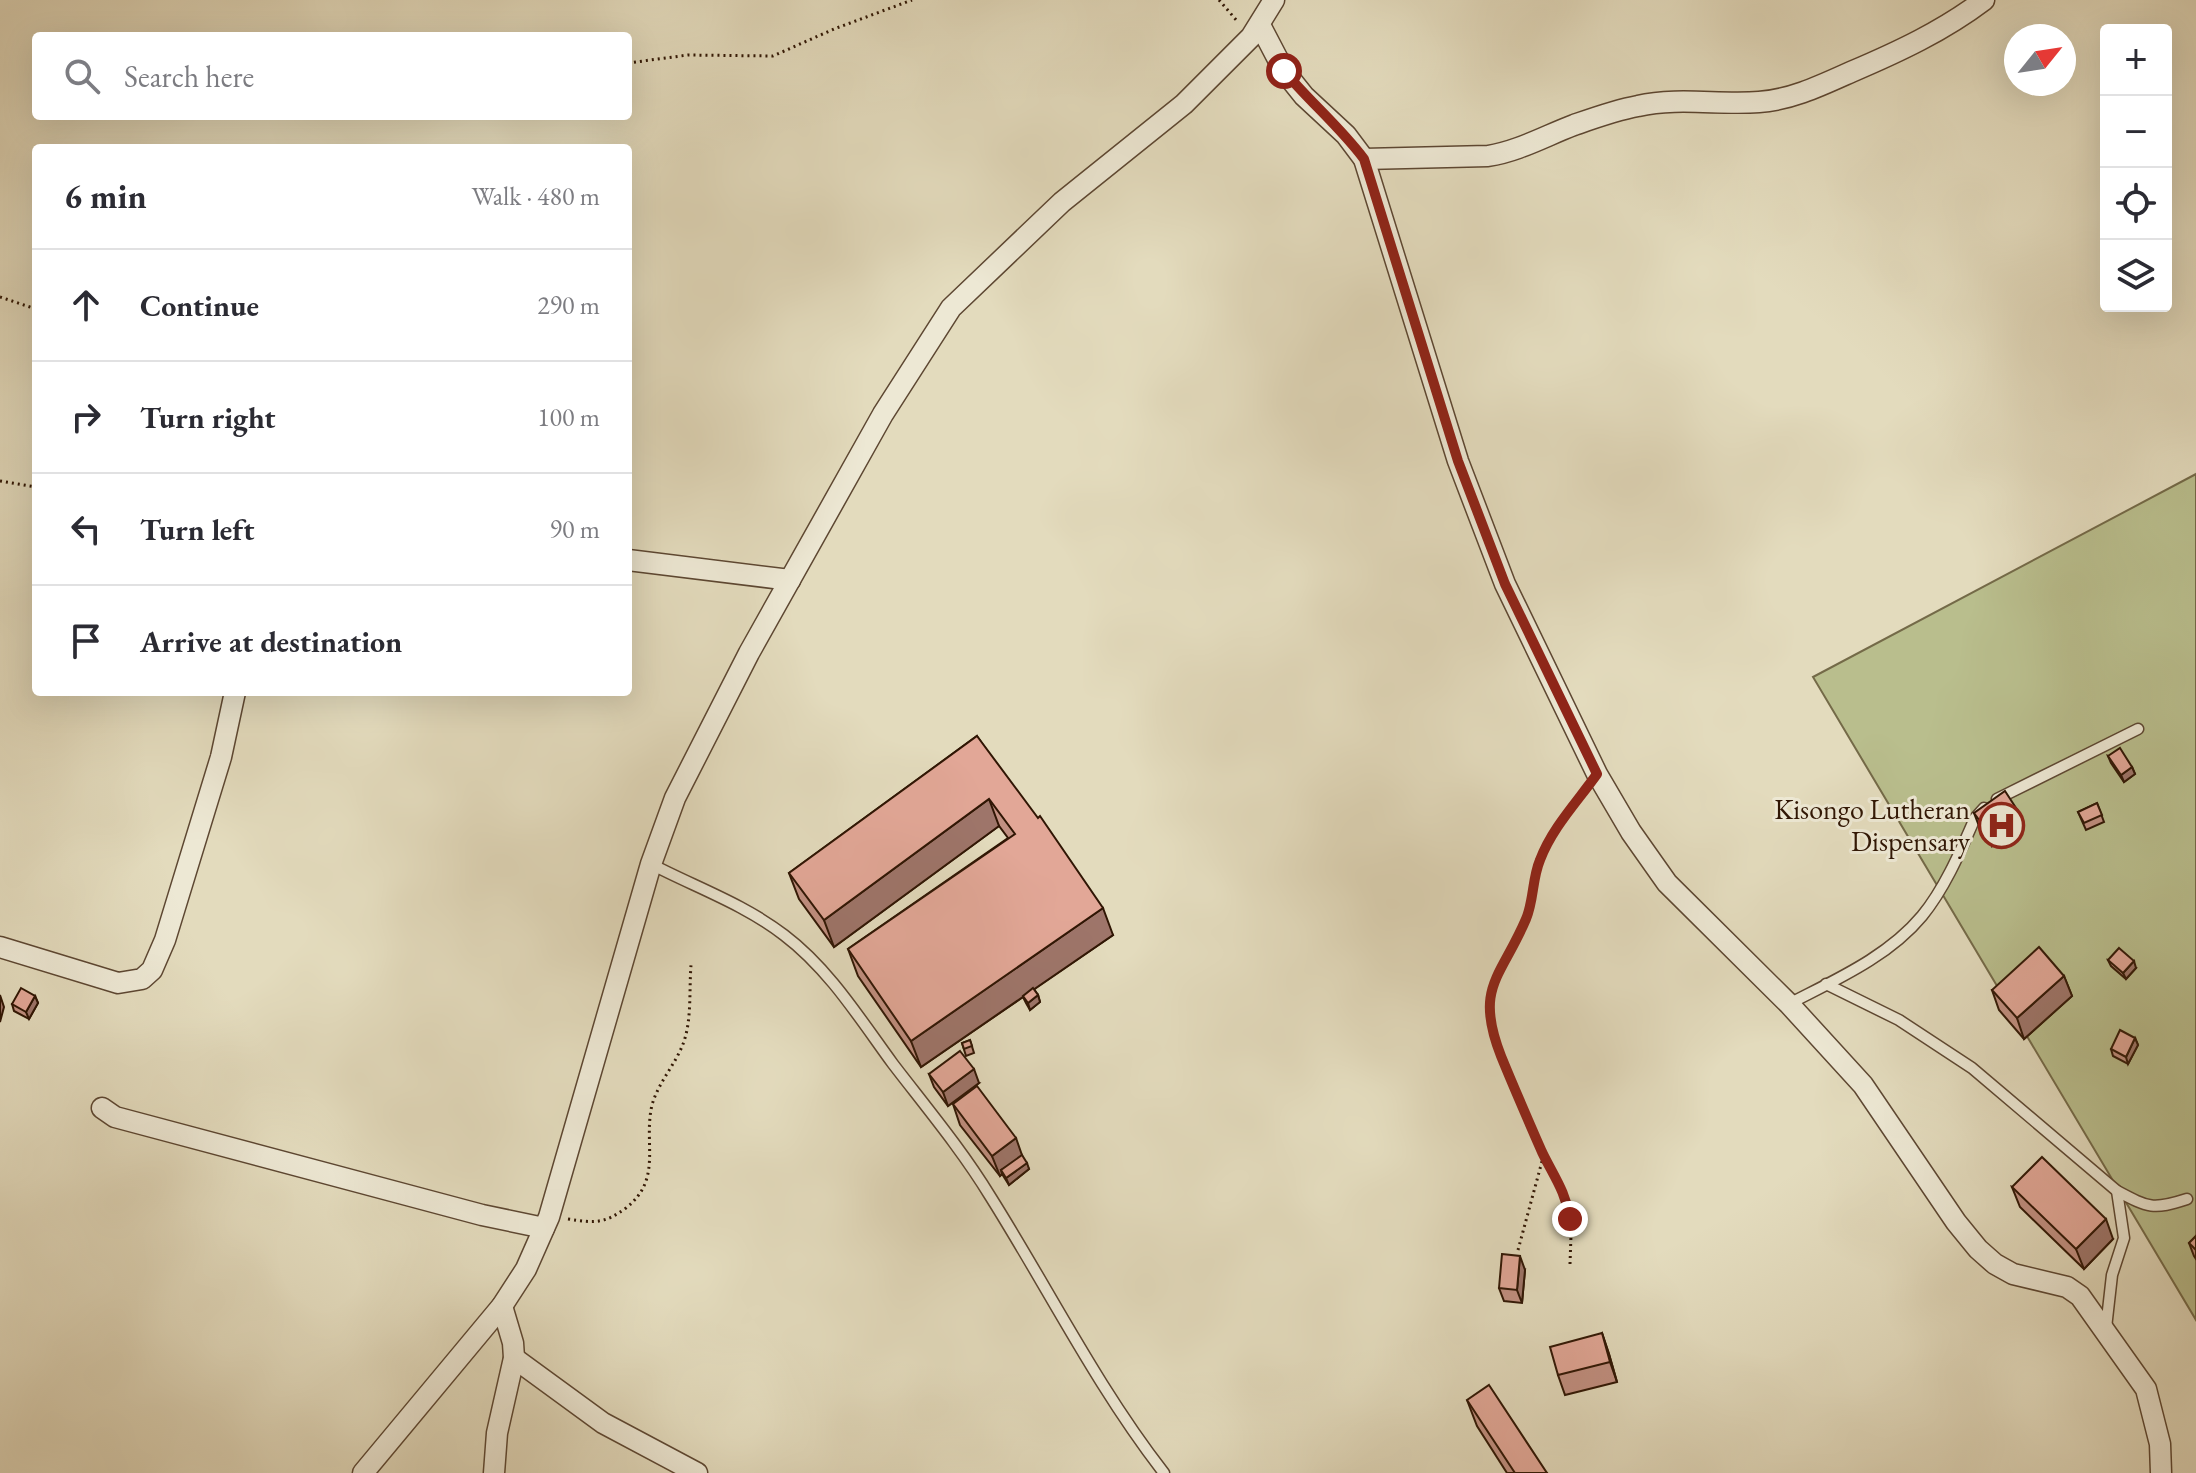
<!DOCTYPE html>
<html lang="en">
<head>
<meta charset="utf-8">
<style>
	body { margin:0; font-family:"EB Garamond",serif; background:#f2f2f3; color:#2b2b33 }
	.controls { position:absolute; right:24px; top:24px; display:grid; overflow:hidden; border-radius:8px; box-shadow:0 8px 32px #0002 }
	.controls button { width:72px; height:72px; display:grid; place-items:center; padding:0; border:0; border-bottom:2px solid #e1e1e2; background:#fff; color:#2b2b33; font:40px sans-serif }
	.compass { position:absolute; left:2004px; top:24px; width:72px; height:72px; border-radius:50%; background:#fff; box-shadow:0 8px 32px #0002; rotate:60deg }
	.stop { position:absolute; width:24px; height:24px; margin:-18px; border:6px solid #8f2418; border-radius:50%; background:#fff }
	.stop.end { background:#8f2418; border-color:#fff; box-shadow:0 2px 8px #0008 }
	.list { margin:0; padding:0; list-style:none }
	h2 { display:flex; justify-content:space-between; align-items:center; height:104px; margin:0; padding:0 32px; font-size:34px }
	h2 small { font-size:26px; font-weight:400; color:#7c7c81 }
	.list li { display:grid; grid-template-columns:52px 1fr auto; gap:24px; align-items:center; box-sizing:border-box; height:112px; padding:0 32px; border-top:2px solid #e1e1e2 }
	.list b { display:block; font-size:30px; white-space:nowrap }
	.list em { font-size:26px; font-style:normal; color:#7c7c81 }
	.icon { flex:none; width:44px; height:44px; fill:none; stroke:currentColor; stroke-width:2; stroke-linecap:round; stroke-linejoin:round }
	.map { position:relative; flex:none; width:2196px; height:1473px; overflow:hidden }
	.search { position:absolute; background:#fff; box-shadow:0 8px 32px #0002; left:32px; top:32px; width:600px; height:88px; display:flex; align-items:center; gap:20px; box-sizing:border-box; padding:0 28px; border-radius:8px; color:#7c7c81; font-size:30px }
	.panel { position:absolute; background:#fff; box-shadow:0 8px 32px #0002; left:32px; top:144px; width:600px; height:552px; border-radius:8px }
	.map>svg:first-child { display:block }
</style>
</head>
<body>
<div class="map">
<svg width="2196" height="1473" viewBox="0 0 2196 1473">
	<rect width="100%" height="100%" fill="#e3dbbd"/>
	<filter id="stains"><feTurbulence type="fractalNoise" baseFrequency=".0025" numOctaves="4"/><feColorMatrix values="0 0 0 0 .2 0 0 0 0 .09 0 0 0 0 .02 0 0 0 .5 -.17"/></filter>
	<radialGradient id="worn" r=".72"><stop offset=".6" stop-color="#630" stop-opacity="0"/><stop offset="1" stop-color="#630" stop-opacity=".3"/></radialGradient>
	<polygon fill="#b9be8d" stroke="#746a48" stroke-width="2" points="2196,474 2196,1320 1813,677"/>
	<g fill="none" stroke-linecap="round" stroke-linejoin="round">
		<defs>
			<g id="lane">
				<polyline points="1997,799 2138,729"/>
				<path d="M 651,864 C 695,887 744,904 784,935 C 829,969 860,1019 893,1064 C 926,1107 962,1150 990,1196 C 1048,1288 1097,1387 1164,1473"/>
				<path d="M 1826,984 L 1899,1020 L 1972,1068 L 2117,1191 C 2149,1208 2153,1210 2187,1199"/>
				<path d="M 1789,1004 C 1835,980 1888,957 1922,916 C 1945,888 1961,850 1975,818 L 1984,808"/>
				<polyline points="2106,1328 2112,1275 2124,1238 2117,1191"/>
			</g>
			<g id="street">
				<polyline points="1260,25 1284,71 1304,96 1346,135 1364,159 1458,461 1505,584 1597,774 1631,832 1667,883 1789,1004 1863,1085 1956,1222 1978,1249 1995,1264 2013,1274 2067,1287 2080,1296 2146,1389 2160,1444 2161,1473"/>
				<path d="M 1364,159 L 1488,156 C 1519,151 1545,136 1574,125 C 1594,118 1616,110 1638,106 C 1677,97 1719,105 1759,102 C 1791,100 1822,85 1851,72 C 1898,52 1943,31 1984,0"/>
				<polyline points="628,560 790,580"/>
				<polyline points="0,947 118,983 142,979 152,970 165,940 221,757 235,692"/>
				<polyline points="102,1108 115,1117 482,1215 544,1228"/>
				<polyline points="514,1358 603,1423 697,1473"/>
				<polyline points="363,1473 502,1306 526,1269 549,1217 651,864 675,798 749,653 883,414 951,308 1062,202 1184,104 1251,37 1274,0"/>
				<polyline points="494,1473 497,1433 514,1358 513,1343 502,1306"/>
			</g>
		</defs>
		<use href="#lane" stroke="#5d4732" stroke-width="13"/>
		<use href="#street" stroke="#5d4732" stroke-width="23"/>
		<g stroke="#301604" stroke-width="3" stroke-dasharray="2 4" stroke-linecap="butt">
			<polyline points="1219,0 1238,22"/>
			<polyline points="628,63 688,55 773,56 834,29 912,0"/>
			<polyline points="0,297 36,309"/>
			<polyline points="0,481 36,487"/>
			<path d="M 568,1219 C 595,1223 604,1224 626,1208 C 663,1179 643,1143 652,1105 C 658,1083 675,1065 683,1044 C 692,1021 689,990 691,965"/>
			<polyline points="1518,1250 1544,1154"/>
			<polyline points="1570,1264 1571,1235 1567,1199 1544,1154 1501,1057 1490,1025 1488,1003 1491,986 1528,915 1539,861 1554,830 1586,790"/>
		</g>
		<use href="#lane" stroke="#ede8d4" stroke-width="10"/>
		<use href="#street" stroke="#ede8d4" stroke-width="20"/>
	</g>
	<g fill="#c29082" stroke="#301604" stroke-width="2">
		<polygon points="977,736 1113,935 1034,989 1038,995 1040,1002 1030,1010 1026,1003 1023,997 921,1067 858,976 848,949 1008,838 999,826 834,947 799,899 789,873"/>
		<polygon points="2108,756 2132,767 2135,774 2124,782 2111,763"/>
		<polygon points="2097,803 2104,822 2086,830 2078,812"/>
		<polygon points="2018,811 2023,824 1992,846 1979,826 1974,813"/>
		<polygon points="2108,960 2136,968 2126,979 2111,966"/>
		<polygon points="2064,976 2072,996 2024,1039 1999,1010 1992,990"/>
		<polygon points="35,996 38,1003 29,1019 14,1011 12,1004"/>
		<polygon points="2135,1038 2138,1045 2128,1064 2113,1056 2111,1049"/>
		<polygon points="970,1040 974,1053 966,1056 962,1043"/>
		<polygon points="929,1074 979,1083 948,1106 934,1087"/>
		<polygon points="953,1104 1023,1158 1029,1169 1009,1185 1002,1174 1000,1176 960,1125"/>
		<polygon points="2012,1187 2113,1239 2084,1269 2020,1207"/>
		<polygon points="2196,1236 2196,1259 2194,1256 2189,1243"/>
		<polygon points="1525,1270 1522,1303 1504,1301 1499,1288"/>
		<polygon points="1602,1333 1609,1354 1617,1382 1565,1395 1558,1375"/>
		<polygon points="1467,1400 1547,1473 1507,1473 1477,1426"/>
	</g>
	<g fill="#9e756a" stroke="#301604" stroke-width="2">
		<polygon points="2132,767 2135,774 2124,782 2121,775"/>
		<polygon points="989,799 999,826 834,947 824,920"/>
		<polygon points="2018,811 2023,824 1992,846 1988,832"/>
		<polygon points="1103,908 1113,935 921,1067 911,1041"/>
		<polygon points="2134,961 2136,968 2126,979 2123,973"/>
		<polygon points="2064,976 2072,996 2024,1039 2017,1018"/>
		<polygon points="0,995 4,1007 0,1022"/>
		<polygon points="1038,995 1040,1002 1030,1010 1028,1003"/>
		<polygon points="35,996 38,1003 29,1019 26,1012"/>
		<polygon points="2135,1038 2138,1045 2128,1064 2126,1057"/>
		<polygon points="974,1069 979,1083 948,1106 943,1092"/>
		<polygon points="1016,1138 1023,1158 1001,1170 1002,1174 1000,1176 992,1156"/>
		<polygon points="1027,1163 1029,1169 1009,1185 1006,1178"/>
		<polygon points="2106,1219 2113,1239 2084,1269 2076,1249"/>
		<polygon points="1520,1256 1525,1270 1522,1303 1517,1290"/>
		<polygon points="1602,1333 1609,1354 1617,1382 1610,1362"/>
	</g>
	<g fill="#e2a797" stroke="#301604" stroke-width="2">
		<polygon points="977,736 1038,818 1040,816 1103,908 911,1041 848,949 1015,834 989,799 824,920 789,873"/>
		<polygon points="2120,748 2132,767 2121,775 2108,756"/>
		<polygon points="2005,791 2018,811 1988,832 1974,813"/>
		<polygon points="2097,803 2102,815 2084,823 2078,812"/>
		<polygon points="2039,947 2064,976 2017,1018 1992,990"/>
		<polygon points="2119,948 2134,961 2123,973 2108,960"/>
		<polygon points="21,988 35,996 26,1012 12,1004"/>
		<polygon points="1033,988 1038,995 1028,1003 1023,996"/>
		<polygon points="2120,1030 2135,1038 2126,1057 2111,1049"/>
		<polygon points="970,1040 972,1046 964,1049 962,1043"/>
		<polygon points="960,1051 974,1069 943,1092 929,1074"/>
		<polygon points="977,1086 1016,1138 992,1156 953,1104"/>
		<polygon points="1022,1155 1027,1163 1006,1178 1001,1170"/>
		<polygon points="2042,1157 2106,1219 2076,1249 2012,1187"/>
		<polygon points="2196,1236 2196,1250 2189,1243"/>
		<polygon points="1502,1254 1520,1256 1517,1290 1499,1288"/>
		<polygon points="1602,1333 1610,1362 1558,1375 1550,1347"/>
		<polygon points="1489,1385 1547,1473 1515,1473 1467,1400"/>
	</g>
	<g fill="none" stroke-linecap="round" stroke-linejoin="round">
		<path stroke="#8f2418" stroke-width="10" d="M 1284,71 C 1310,102 1340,127 1364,159 L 1458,461 L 1505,584 L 1597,774 C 1577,802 1552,828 1540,860 C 1532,879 1534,900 1526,919 C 1501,978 1474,987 1501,1056 C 1514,1088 1528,1120 1542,1152 C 1553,1175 1566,1192 1570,1219"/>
	</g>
	<defs>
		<symbol id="hospital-ring" viewBox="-11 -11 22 22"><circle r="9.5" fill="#ede8d4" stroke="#8f2418" stroke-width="1.5"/><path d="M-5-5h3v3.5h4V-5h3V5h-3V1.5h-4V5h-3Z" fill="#8f2418"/></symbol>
	</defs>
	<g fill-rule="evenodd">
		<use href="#hospital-ring" x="1976" y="800" width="51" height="51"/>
	</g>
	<g text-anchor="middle" stroke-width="6" stroke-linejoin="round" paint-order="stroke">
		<g font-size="28" fill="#301604" stroke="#ede8d4" text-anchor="end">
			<text x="1970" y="819">Kisongo Lutheran<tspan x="1970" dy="32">Dispensary</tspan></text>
		</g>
	</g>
	<rect width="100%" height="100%" filter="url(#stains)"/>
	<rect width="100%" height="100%" fill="url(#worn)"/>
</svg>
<div class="controls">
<button>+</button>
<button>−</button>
<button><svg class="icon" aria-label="locate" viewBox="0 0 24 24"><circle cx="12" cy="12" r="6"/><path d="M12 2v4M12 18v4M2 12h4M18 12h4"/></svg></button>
<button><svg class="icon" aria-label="layers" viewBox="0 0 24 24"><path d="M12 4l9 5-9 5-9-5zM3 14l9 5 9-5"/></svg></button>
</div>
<svg class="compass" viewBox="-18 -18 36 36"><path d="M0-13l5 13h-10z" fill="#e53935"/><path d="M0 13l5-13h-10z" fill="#7c7c81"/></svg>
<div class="stop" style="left:1284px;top:71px"></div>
<div class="stop end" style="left:1570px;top:1219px"></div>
<div class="search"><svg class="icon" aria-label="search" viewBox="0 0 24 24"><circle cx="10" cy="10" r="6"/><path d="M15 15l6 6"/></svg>Search here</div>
<section class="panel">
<h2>6 min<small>Walk · 480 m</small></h2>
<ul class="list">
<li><svg class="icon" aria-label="ahead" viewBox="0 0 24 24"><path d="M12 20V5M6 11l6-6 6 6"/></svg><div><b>Continue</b></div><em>290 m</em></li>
<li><svg class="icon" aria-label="right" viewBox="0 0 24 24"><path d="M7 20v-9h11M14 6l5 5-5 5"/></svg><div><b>Turn right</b></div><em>100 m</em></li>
<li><svg class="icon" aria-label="left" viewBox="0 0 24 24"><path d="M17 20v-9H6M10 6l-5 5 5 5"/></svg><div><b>Turn left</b></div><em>90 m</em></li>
<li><svg class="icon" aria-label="arrive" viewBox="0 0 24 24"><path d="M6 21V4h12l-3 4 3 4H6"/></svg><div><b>Arrive at destination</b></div></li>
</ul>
</section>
</div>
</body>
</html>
